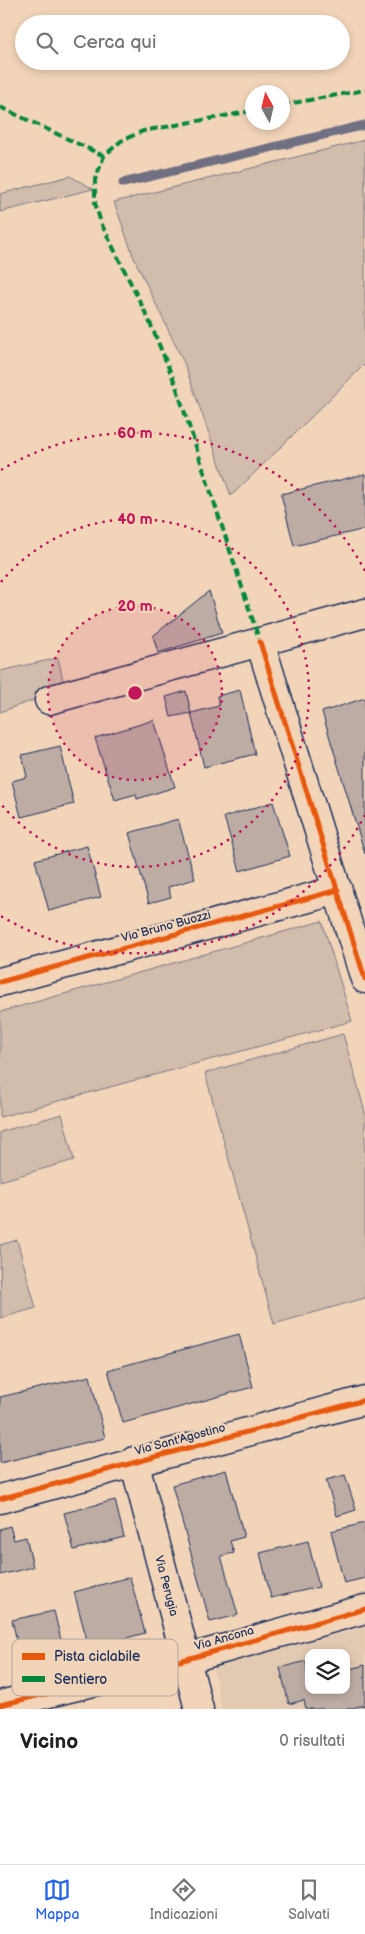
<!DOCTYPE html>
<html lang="it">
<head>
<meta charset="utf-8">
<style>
	body { margin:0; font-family:"Balsamiq Sans",sans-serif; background:#f2f2f2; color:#222 }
	.controls { position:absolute; right:15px; bottom:15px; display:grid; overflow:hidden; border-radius:10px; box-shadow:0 2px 8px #0003 }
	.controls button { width:45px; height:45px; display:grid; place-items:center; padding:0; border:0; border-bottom:1px solid #e0e0e0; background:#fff; color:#222; font:25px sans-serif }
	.compass { position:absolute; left:245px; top:85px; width:45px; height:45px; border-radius:50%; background:#fff; box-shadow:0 2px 8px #0003; rotate:352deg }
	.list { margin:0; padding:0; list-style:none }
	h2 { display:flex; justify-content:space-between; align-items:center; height:65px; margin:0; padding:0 20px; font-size:21px }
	h2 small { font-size:16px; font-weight:400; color:#767676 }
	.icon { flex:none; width:28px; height:28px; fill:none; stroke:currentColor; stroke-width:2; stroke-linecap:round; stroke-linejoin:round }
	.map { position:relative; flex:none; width:365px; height:1709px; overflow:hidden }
	.search { position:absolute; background:#fff; box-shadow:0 2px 8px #0003; left:15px; right:15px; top:15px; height:55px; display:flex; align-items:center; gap:12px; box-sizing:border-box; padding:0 18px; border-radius:28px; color:#767676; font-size:19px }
	.sheet { height:155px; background:#fff }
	nav { display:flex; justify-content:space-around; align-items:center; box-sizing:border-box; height:70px; border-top:1px solid #e0e0e0; background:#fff; font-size:14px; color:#767676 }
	nav a { display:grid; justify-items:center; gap:2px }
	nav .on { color:#2563eb }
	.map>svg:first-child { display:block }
</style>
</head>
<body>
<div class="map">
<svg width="365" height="1709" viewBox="0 0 365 1709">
	<rect width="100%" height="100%" fill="#f2d5b9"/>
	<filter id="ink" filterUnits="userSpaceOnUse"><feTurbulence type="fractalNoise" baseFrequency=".02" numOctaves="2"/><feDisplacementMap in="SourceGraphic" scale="10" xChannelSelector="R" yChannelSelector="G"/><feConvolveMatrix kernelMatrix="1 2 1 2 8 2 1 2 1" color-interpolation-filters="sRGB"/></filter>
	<g filter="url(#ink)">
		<path fill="#e2c9b2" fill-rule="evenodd" d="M 365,1627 L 365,1709 L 222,1709 L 213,1667 ZM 309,1653 L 346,1653 L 346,1690 L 309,1690 Z"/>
		<g fill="#d2bdac" stroke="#767685">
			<polygon points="365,140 365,364 231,496 184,363 134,258 114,202"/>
			<polygon points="70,176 93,189 0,212 0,194"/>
			<polygon points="58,658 65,689 0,712 0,671"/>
			<polygon points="322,921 352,1021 0,1117 0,1012"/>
			<polygon points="343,1034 365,1112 365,1298 274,1324 205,1073"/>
			<polygon points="62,1114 74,1160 0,1181 0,1132"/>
			<polygon points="17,1240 36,1308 1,1318 0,1245"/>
		</g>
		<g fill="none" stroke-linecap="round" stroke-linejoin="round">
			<polyline stroke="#707082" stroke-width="9" points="123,183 365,125"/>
		</g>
		<g fill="#bdaca3" stroke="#1b2f5e">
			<polygon points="365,474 365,529 294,546 281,494"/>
			<polygon points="209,591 222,633 158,653 153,636"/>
			<polygon points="240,690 255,754 204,767 191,713 219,706 217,696"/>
			<polygon points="186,691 191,713 171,717 166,697"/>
			<polygon points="365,698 365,854 322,712"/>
			<polygon points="154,720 175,787 137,799 136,794 115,800 95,738"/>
			<polygon points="60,746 74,804 21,817 12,781 27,777 22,755"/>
			<polygon points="273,802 290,856 240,871 224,817"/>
			<polygon points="178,819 195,879 168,887 171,897 149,903 129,833"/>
			<polygon points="87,846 101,897 49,911 35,860"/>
			<polygon points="239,1334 253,1387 123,1423 108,1370"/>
			<polygon points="90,1376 105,1438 0,1463 0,1397"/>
			<polygon points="226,1470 244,1537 230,1541 234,1553 221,1556 238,1615 210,1622 172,1485"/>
			<polygon points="345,1475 356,1510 337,1516 326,1480"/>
			<polygon points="115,1500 124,1537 74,1550 64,1513"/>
			<polygon points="365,1523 365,1578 344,1583 331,1531"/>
			<polygon points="10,1526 14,1540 26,1537 33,1567 0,1575 0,1529"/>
			<polygon points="308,1541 319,1587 271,1598 260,1553"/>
			<polygon points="130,1577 145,1633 89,1648 74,1592"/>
			<polygon points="54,1611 64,1653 22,1663 12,1620"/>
			<polygon points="306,1661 309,1690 346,1690 346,1670 365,1665 365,1705 348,1709 306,1709 304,1700 289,1704 280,1668"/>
		</g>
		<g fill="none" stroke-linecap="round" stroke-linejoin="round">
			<defs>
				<g id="minor">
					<polyline points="260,642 365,979"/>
					<polyline points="49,700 365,613"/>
					<polyline points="0,982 338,890"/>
					<path id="s1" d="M 134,1461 L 199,1709"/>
					<polyline points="0,1499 365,1400"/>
					<polyline points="0,1705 187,1659 365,1609"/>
				</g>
			</defs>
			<use href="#minor" stroke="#1b2f5e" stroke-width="31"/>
			<use href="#minor" stroke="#f2d5b9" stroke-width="28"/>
			<g stroke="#00873e" stroke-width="4" stroke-dasharray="8 4" stroke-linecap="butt">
				<polyline points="282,105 365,90"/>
				<polyline points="0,107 104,156"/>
				<polyline points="252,111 143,131 121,141 104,156 95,180 95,203 101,223 148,318 175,383 260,642"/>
			</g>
			<defs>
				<g id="cycleway">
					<polyline points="260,642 365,979"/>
					<polyline points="0,982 338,890"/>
					<polyline points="0,1499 365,1400"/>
					<polyline points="0,1705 187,1659 365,1609"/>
				</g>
			</defs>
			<use href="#cycleway" stroke="#f2d5b9" stroke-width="8"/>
			<use href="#cycleway" stroke="#e8590c" stroke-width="5"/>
		</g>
	</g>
	<circle cx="135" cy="693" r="87" fill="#c2185b" fill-opacity=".12"/>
	<g fill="none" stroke="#c2185b" stroke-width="2.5" stroke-dasharray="2.5 5">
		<circle cx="135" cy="693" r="87"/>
		<path d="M1 582A174 174 0 1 1 1 804"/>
		<path d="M365 815A260 260 0 0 1 1 916M1 470A260 260 0 0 1 365 571"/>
	</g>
	<g text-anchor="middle" stroke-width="4.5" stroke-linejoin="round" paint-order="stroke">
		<g font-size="12" fill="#1b2f5e" stroke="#f2d5b9">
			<text transform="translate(166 926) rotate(-15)" y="4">Via Bruno Buozzi</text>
			<text transform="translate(180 1439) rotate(-15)" y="4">Via Sant'Agostino</text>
			<text dy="4" stroke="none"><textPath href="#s1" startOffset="129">Via Perugia</textPath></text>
			<text transform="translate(224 1638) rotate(-16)" y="4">Via Ancona</text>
		</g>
	</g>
	<rect x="12" y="1639" width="166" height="57" rx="8" fill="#f2d5b9" stroke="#b2a39e" stroke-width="1"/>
	<rect x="22" y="1653" width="23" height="7" fill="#e8590c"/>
	<rect x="22" y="1676" width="23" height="6" fill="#00873e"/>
	<g font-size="14" fill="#1b2f5e">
		<text x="54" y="1661">Pista ciclabile</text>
		<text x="54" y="1684">Sentiero</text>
	</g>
	<circle cx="135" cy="693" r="8" fill="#c2185b" stroke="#f2d5b9" stroke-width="2.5"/>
	<g font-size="15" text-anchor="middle" font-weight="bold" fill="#c2185b" stroke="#f2d5b9" stroke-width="4.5" stroke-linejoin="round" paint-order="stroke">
		<text x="135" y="438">60 m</text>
		<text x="135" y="524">40 m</text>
		<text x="135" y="611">20 m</text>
	</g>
</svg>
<div class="controls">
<button><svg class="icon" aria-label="layers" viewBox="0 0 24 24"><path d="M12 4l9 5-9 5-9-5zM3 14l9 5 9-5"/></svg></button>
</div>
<svg class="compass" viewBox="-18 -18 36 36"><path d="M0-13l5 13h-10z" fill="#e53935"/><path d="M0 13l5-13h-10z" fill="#767676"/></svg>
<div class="search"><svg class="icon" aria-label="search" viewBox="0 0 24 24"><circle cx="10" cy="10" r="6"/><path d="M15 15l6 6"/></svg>Cerca qui</div>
</div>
<section class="sheet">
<h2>Vicino<small>0 risultati</small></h2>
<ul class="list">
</ul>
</section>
<nav>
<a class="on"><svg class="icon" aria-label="map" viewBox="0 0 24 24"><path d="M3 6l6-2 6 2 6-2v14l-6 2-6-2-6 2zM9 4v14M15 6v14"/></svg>Mappa</a>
<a><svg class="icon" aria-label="directions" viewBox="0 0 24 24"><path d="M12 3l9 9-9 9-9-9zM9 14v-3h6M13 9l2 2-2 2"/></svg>Indicazioni</a>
<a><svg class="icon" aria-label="saved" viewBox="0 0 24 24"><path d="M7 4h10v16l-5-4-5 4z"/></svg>Salvati</a>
</nav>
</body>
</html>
